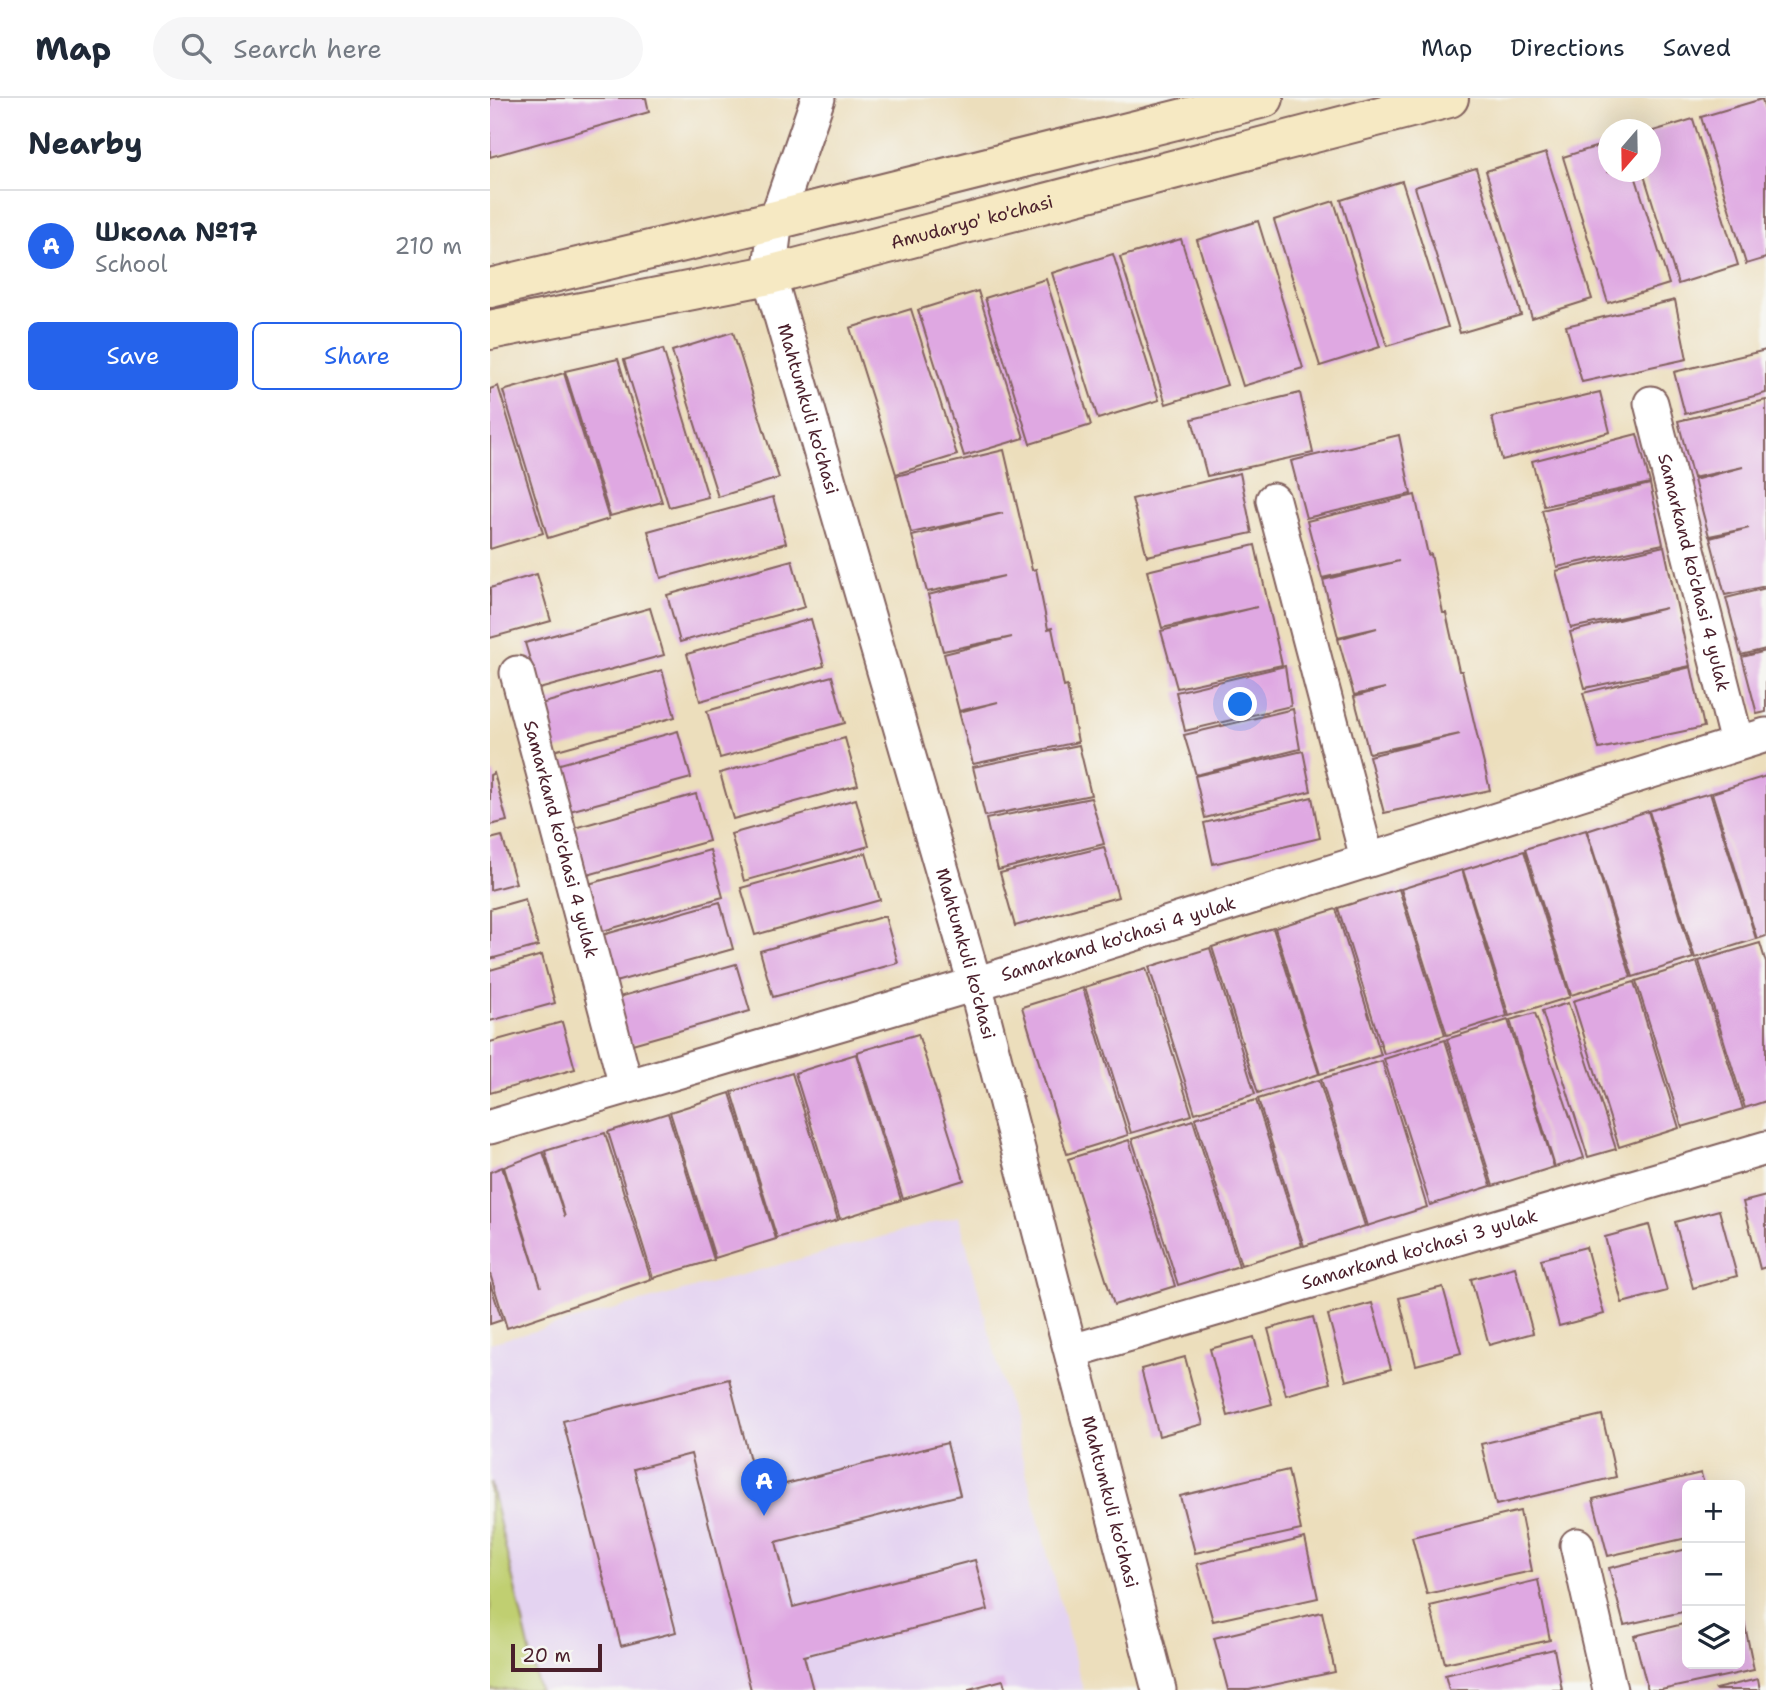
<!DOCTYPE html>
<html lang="en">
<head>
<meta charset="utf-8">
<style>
	body { margin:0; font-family:"Shantell Sans",sans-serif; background:#f6f6f7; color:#1f2937 }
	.controls { position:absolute; right:21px; bottom:21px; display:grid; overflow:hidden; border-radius:10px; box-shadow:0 7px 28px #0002 }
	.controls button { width:63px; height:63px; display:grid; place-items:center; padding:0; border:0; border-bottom:2px solid #e0e1e3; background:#fff; color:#1f2937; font:35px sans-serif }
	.compass { position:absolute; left:1108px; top:21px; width:63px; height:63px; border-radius:50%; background:#fff; box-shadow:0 7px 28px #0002; rotate:200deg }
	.scale { position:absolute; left:21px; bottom:18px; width:91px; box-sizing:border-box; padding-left:7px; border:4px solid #4a1f2b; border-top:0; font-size:19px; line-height:24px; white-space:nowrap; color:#4a1f2b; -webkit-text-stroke:5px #f6f6f2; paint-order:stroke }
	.you { position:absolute; left:751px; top:607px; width:24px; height:24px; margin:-18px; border:5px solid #fff; border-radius:50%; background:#1a73e8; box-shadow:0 0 0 10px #1a73e833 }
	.badge { display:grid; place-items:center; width:46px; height:46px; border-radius:50%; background:#2563eb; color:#fff; font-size:23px; font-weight:700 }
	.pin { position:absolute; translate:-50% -58px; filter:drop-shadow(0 2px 4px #0008) }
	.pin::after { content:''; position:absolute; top:37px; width:24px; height:21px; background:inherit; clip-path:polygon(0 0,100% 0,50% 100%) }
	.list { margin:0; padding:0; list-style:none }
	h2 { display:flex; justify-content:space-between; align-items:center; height:91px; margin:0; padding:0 28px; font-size:30px }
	h2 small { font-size:23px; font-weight:400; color:#747a83 }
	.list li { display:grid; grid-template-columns:46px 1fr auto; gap:21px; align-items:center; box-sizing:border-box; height:112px; padding:0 28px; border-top:2px solid #e0e1e3 }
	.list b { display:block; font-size:26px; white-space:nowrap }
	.list p { margin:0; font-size:23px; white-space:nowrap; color:#747a83 }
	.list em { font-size:23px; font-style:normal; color:#747a83 }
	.actions { display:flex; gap:14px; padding:21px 28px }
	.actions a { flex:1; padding:16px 0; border:2px solid #2563eb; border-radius:10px; text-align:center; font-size:24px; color:#2563eb }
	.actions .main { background:#2563eb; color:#fff }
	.icon { flex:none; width:38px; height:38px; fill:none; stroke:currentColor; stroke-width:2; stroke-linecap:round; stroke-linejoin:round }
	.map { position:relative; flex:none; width:1276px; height:1592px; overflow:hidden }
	header { display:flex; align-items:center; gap:42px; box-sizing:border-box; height:98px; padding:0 35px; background:#fff; border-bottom:2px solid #e0e1e3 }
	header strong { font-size:33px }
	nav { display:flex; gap:38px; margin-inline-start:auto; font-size:24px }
	.search { width:490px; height:63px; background:#f6f6f7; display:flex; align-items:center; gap:18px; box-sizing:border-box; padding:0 24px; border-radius:38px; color:#747a83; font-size:26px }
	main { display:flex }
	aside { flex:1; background:#fff }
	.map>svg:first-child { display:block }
</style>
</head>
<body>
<header>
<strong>Map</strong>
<div class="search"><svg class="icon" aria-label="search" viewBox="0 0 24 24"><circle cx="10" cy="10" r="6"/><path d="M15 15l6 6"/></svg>Search here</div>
<nav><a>Map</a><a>Directions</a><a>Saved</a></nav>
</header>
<main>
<aside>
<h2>Nearby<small></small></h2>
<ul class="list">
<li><span class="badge">A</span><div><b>Школа №17</b><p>School</p></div><em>210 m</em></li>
</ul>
<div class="actions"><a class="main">Save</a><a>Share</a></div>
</aside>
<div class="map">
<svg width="1276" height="1592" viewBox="0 0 1276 1592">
	<rect width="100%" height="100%" fill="#f6f6f2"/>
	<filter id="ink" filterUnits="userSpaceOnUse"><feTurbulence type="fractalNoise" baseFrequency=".0143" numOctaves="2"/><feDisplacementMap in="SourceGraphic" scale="14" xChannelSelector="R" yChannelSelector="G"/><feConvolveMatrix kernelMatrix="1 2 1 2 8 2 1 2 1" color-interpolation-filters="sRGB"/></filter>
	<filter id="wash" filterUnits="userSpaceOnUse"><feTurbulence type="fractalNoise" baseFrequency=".00686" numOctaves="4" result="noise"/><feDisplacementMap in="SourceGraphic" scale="28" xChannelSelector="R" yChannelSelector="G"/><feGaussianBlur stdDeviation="1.57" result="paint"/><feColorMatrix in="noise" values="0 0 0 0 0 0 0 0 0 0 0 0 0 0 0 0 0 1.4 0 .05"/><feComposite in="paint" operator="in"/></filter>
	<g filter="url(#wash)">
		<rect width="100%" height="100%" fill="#ecdebc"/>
		<polygon fill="#e4d3f1" points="469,1118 593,1592 0,1592 0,1245"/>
		<polygon fill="#c0cf71" stroke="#85774e" stroke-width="2" points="0,1384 49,1592 0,1592"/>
		<g id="blocks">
			<g fill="#dfa8e2">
				<polygon points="0,0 156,0 159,14 0,59"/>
				<polygon points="1272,1 1276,15 1276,160 1256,166 1211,19"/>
				<polygon points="1203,21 1248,167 1188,186 1153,74 1160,74 1160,34"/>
				<polygon points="1118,45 1118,74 1144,74 1179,186 1118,205 1073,59"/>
				<polygon points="1056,55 1102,201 1042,220 996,73"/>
				<polygon points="986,70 1031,217 970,235 925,89"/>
				<polygon points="912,83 958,229 897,248 851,102"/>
				<polygon points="844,103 890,249 830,268 784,122"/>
				<polygon points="768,123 813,270 753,288 707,142"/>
				<polygon points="691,141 737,287 676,306 630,159"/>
				<polygon points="623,156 669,302 608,321 562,175"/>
				<polygon points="556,181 601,327 540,346 495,200"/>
				<polygon points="488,193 534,340 474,358 428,212"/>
				<polygon points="1185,202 1197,261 1092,284 1076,228"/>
				<polygon points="421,211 467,357 406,376 360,230"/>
				<polygon points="243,234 289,380 228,399 182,253"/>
				<polygon points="173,251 218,399 179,409 134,262"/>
				<polygon points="1276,252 1276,295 1195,316 1184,274"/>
				<polygon points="128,261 172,404 120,418 75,273"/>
				<polygon points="74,275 119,421 58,440 13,293"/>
				<polygon points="8,288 53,435 0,451 0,291"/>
				<polygon points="1110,294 1120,334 1012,362 1002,319"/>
				<polygon points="810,295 823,355 717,378 702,321"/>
				<polygon points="1276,302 1276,488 1235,497 1220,440 1259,430 1219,438 1204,382 1253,369 1203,380 1188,323"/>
				<polygon points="1147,336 1160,385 1054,408 1042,363"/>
				<polygon points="909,337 921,396 816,420 801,363"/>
				<polygon points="514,352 542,472 546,471 558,531 562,530 574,589 577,588 588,644 483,666 469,614 508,604 469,613 454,556 522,539 453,553 438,497 514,478 437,494 422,438 513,415 421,435 406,378"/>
				<polygon points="750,375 762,435 657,458 642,401"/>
				<polygon points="1160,386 1173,446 1067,469 1052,412"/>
				<polygon points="925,397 938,457 941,456 953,515 956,515 969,573 972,573 1000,692 894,715 879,658 970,636 879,655 864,599 895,590 864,597 848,541 887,530 848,539 833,482 909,463 832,480 817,423"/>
				<polygon points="283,399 296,445 171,480 158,433"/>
				<polygon points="765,447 792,567 687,590 671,533 767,509 672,530 657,473"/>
				<polygon points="1174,448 1200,568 1095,590 1080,534 1176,510 1081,530 1066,473"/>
				<polygon points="302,462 315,509 190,544 177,497"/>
				<polygon points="47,476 61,523 0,540 0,490"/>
				<polygon points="1276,490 1276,551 1251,557 1236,500"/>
				<polygon points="160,510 174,557 49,591 35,545"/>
				<polygon points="321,521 334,568 210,603 197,556"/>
				<polygon points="1276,553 1276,614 1267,616 1252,559"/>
				<polygon points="795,568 801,608 695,633 686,594"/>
				<polygon points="1201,569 1214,629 1109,651 1093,595"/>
				<polygon points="172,572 185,619 60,654 47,607"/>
				<polygon points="342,578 355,625 230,660 217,613"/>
				<polygon points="803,611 810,651 706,677 694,637"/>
				<polygon points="188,633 201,680 76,714 63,668"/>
				<polygon points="355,640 368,687 243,721 230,675"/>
				<polygon points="589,647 601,697 495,718 483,669"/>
				<polygon points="813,653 821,693 715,720 705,678"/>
				<polygon points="4,675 17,723 0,727 0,677"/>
				<polygon points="1276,678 1276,838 1267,841 1222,695"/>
				<polygon points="1220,695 1266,841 1205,860 1159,713"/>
				<polygon points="206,696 219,743 94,778 81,731"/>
				<polygon points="822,699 830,740 723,766 714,725"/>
				<polygon points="601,700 614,746 508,772 496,721"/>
				<polygon points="366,701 379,748 254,783 241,736"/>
				<polygon points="1158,713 1203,860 1143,879 1097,733"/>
				<polygon points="1096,732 1141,879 1081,897 1035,751"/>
				<polygon points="12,738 26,785 0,792 0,741"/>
				<polygon points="614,749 628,799 525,828 510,775"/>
				<polygon points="220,752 233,799 109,834 95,787"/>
				<polygon points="1034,753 1080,899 1019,918 973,772"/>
				<polygon points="376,755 390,802 265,837 251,790"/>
				<polygon points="972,772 1017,918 957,937 911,791"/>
				<polygon points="909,791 955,937 894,956 848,810"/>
				<polygon points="35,801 48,848 0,861 0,811"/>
				<polygon points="230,804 243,851 118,886 105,839"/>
				<polygon points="846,811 891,957 830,976 785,830"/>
				<polygon points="395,818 408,865 283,899 270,853"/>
				<polygon points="783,830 829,976 768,995 722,849"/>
				<polygon points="1270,845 1276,865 1276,1003 1255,1010 1209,863"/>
				<polygon points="720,850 765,996 705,1015 659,869"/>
				<polygon points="52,857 65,905 0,923 0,872"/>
				<polygon points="1207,864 1253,1011 1192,1029 1146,883"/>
				<polygon points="246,866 260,913 135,948 122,901"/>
				<polygon points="656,870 702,1017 641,1035 595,889"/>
				<polygon points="1144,884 1189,1030 1129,1049 1083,903"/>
				<polygon points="593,890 638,1037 577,1056 532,909"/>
				<polygon points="1078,905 1126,1051 1098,1059 1052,913"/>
				<polygon points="1045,915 1094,1060 1065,1069 1020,922"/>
				<polygon points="1018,922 1064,1069 1003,1088 957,941"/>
				<polygon points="72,924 85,971 0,995 0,944"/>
				<polygon points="428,936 474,1082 413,1101 367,954"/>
				<polygon points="955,942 1001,1088 940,1107 894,961"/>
				<polygon points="366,956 411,1102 350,1121 305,975"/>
				<polygon points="892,963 937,1109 877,1128 831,981"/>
				<polygon points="302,975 348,1122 287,1140 242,994"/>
				<polygon points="829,982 875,1128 814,1148 768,1001"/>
				<polygon points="240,995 286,1141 225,1160 180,1014"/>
				<polygon points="766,1002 812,1148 751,1167 705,1020"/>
				<polygon points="178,1015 224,1162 163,1180 118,1034"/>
				<polygon points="703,1022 749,1168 688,1187 642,1041"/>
				<polygon points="115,1035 161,1181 17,1230 0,1176 0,1074 12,1069 51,1189 14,1069 53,1054 75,1119 55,1053"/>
				<polygon points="639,1042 685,1188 624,1207 578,1061"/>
				<polygon points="1276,1098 1276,1169 1270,1171 1253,1104"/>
				<polygon points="1229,1112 1247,1178 1203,1190 1185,1124"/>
				<polygon points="1159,1127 1177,1193 1132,1205 1115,1139"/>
				<polygon points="1096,1149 1114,1216 1069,1228 1051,1161"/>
				<polygon points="1025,1169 1043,1235 999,1247 981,1181"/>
				<polygon points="0,1185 12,1222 0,1226"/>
				<polygon points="953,1189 971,1255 926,1267 909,1200"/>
				<polygon points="882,1205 901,1271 856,1283 838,1217"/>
				<polygon points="823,1219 840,1285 796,1297 778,1231"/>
				<polygon points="764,1239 782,1306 738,1318 720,1251"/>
				<polygon points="695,1259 713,1326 669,1338 651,1271"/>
				<polygon points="239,1281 268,1393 457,1345 470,1397 286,1444 303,1509 485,1462 498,1512 314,1558 323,1592 261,1592 201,1356 144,1371 186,1534 131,1548 73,1323"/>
				<polygon points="1112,1317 1126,1379 1006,1407 991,1346"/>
				<polygon points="798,1372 811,1432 705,1455 690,1398"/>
				<polygon points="1211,1375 1214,1387 1197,1387 1197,1440 1118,1458 1103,1401"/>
				<polygon points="1030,1413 1042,1473 937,1496 922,1439"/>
				<polygon points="815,1440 828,1500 723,1523 707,1466"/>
				<polygon points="1197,1451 1197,1513 1134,1527 1119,1470"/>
				<polygon points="1048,1482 1060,1542 955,1565 940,1508"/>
				<polygon points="1251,1508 1264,1572 1171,1592 1158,1592 1144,1538 1197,1525 1197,1566 1250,1566"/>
				<polygon points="832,1514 845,1574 759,1592 738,1592 724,1540"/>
				<polygon points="1064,1551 1072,1592 959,1592 955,1577"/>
				<polygon points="1268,1581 1270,1592 1226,1592 1225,1591"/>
				<polygon points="513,1582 516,1592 479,1592 479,1591"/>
			</g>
		</g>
	</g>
	<g filter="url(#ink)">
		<use href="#blocks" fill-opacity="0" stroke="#83625e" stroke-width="2"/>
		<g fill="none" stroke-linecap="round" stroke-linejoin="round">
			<defs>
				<g id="street">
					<path id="s1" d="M 328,0 L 286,122 L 279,177 L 485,886 L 669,1592"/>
					<path id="s2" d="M 1161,305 L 1247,645"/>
					<polyline points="783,402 877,760"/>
					<path id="s3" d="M 27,575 L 136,988"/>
					<path id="s4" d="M 0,1029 L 485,886 L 1276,637"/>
					<path id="s5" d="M 582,1253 L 1276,1050"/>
					<polyline points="1087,1447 1120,1592"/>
				</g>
				<g id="secondary">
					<polyline points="0,190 286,122 774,0"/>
					<path id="s6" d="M 0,232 L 279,177 L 959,0"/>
				</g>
			</defs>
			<use href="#street" stroke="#83625e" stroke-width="37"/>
			<use href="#secondary" stroke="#83625e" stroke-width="42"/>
			<use href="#street" stroke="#fff" stroke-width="33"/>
			<use href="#secondary" stroke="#f6e9c3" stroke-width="38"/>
		</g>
	</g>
	<g text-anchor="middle" stroke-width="7" stroke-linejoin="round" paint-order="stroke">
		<g font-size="18" fill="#4a1f2b" stroke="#f6f6f2">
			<text dy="6" stroke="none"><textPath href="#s6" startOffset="494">Amudaryo' ko'chasi</textPath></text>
			<text dy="6" stroke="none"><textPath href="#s1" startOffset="324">Mahtumkuli ko'chasi</textPath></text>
			<text dy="6" stroke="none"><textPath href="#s2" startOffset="175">Samarkand ko'chasi 4 yulak</textPath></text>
			<text dy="6" stroke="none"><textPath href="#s3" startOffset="172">Samarkand ko'chasi 4 yulak</textPath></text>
			<text dy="6" stroke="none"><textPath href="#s4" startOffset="656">Samarkand ko'chasi 4 yulak</textPath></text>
			<text dy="6" stroke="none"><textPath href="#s1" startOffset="891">Mahtumkuli ko'chasi</textPath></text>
			<text dy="6" stroke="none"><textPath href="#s5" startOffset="362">Samarkand ko'chasi 3 yulak</textPath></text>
			<text dy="6" stroke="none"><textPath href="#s1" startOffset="1458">Mahtumkuli ko'chasi</textPath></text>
		</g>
	</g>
</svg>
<div class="controls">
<button>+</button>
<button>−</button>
<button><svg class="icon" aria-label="layers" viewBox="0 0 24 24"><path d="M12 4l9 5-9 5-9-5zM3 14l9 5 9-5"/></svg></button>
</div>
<svg class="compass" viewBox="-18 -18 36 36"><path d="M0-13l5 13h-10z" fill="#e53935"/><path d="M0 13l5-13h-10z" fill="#747a83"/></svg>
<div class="scale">20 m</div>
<div class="you"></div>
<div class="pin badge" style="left:274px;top:1418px">A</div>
</div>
</main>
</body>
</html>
